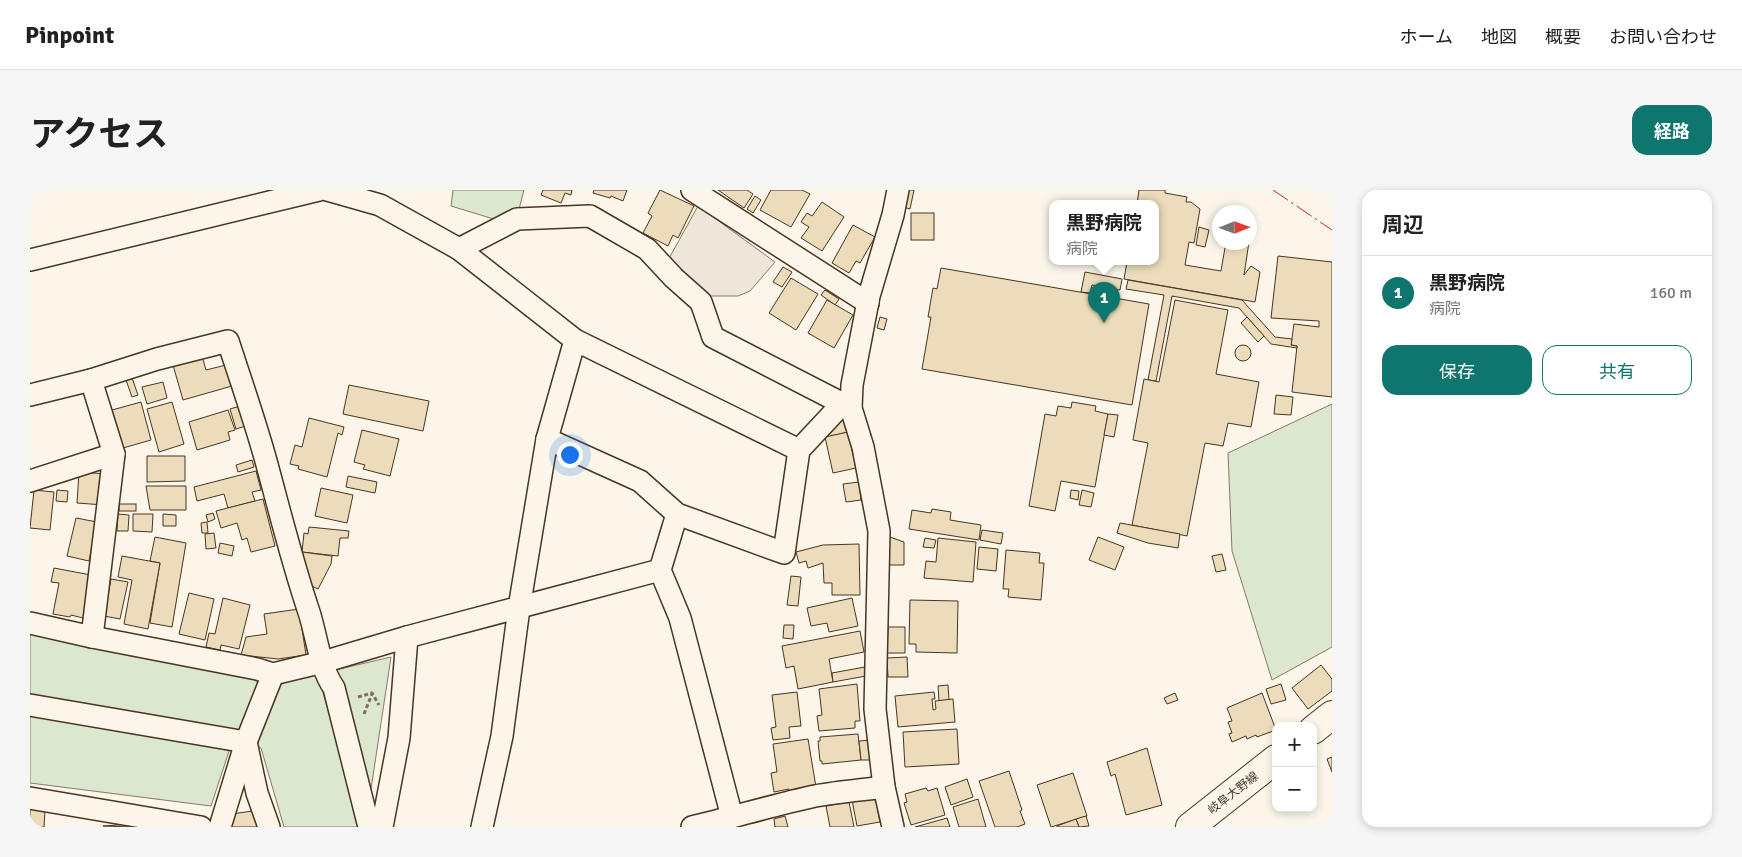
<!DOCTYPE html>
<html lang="ja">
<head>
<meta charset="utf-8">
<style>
	body { margin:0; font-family:Signika,"Noto Sans JP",sans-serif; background:#f6f6f6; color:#202124 }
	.controls { position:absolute; right:15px; bottom:15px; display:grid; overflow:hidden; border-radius:10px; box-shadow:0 2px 8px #0003 }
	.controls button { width:45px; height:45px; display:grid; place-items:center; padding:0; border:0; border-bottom:1px solid #e0e0e0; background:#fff; color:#202124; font:25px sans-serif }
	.compass { position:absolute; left:1182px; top:15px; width:45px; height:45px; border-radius:50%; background:#fff; box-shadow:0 2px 8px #0003; rotate:89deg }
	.you { position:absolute; left:539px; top:264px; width:18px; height:18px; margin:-12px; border:4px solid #fff; border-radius:50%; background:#1a73e8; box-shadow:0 0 0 8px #1a73e833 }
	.badge { display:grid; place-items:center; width:32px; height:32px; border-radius:50%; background:#0f766e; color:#fff; font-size:16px; font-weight:700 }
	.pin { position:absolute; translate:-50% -41px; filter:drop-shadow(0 1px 2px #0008) }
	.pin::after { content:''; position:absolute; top:26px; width:18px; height:15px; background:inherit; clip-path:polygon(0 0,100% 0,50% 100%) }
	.popup { position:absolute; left:1019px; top:10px; width:110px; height:65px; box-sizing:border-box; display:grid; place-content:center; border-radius:10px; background:#fff; filter:drop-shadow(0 1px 4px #0005); font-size:16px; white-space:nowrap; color:#757577 }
	.popup b { font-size:19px; color:#202124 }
	.popup::after { content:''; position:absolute; left:50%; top:100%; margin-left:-10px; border:10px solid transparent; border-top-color:#fff }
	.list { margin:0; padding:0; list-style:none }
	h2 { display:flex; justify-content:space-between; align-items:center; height:65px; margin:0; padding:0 20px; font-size:21px }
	h2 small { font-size:16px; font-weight:400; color:#757577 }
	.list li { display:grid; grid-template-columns:32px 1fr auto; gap:15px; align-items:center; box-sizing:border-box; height:75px; padding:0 20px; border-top:1px solid #e0e0e0 }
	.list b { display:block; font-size:19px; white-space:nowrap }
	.list p { margin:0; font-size:16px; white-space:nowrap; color:#757577 }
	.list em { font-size:16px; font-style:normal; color:#757577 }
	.actions { display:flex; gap:10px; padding:15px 20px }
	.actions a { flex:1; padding:11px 0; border:1px solid #0f766e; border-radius:15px; text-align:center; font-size:18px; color:#0f766e }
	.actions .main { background:#0f766e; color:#fff }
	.map { position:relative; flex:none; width:1302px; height:637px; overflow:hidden; border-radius:15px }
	header { display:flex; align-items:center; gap:30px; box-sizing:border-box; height:70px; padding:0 25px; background:#fff; border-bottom:1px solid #e0e0e0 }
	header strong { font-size:24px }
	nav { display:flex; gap:28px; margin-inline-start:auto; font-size:18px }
	.intro { display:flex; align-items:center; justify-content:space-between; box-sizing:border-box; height:120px; padding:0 30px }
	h1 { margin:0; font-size:35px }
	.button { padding:12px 22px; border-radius:15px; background:#0f766e; color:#fff; font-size:18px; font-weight:700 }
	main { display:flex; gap:30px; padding:0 30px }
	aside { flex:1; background:#fff; border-radius:15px; box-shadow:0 2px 8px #0003 }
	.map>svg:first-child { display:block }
</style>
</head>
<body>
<header>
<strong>Pinpoint</strong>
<nav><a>ホーム</a><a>地図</a><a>概要</a><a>お問い合わせ</a></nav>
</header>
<div class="intro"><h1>アクセス</h1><a class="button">経路</a></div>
<main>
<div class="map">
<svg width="1302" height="637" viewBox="0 0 1302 637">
	<rect width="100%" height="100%" fill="#fbf6e9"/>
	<g fill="#dce7d0" stroke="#887966">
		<polygon points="423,0 494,0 489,19 467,30 421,16"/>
		<polygon points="1302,214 1302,457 1242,490 1202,361 1198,263"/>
		<polygon points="0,443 240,493 287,481 331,637 254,637 231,558 204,546 181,616 0,593"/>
		<polygon points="361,467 341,599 331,602 301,481"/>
	</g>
	<polygon fill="#ede7d9" stroke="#887966" points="668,16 745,72 720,101 708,106 674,106 637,72"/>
	<g fill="#ecdcbc" stroke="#4a3520">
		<polygon points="513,0 542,0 541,5 535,3 531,13 511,5"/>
		<polygon points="564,0 597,0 593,11 581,6 580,8 563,3"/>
		<polygon points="630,0 664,16 648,48 643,45 638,56 613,43 622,26 618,23"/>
		<polygon points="688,0 717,0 723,4 714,18"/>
		<polygon points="741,0 772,0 780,4 761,37 730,20"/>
		<polygon points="874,0 884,0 880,19 870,16"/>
		<polygon points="1109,0 1135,0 1135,3 1157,7 1156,12 1161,12 1170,19 1164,53 1159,52 1155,75 1191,81 1196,52 1219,52 1214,85 1221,76 1230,82 1225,112 1094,89 1097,72 1125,72 1125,14 1107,14"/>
		<polygon points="725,6 731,10 723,23 717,19"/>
		<polygon points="792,12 814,27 792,61 771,48 779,37 771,32 777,23 782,26"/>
		<rect x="881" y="23" width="23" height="27"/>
		<polygon points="1220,34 1226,35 1225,43 1220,42"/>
		<polygon points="823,35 845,47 830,73 826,71 819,83 802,73"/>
		<polygon points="1169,37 1179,40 1175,57 1166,55"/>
		<polygon points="1248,66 1302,72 1302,207 1262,202 1267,156 1261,155 1264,134 1289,137 1289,131 1241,128"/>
		<polygon points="753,77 762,82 752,97 743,92"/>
		<polygon points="911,78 1119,114 1102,215 892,179 901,127 898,127 903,98 907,99"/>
		<polygon points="1055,82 1092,89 1090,100 1062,95 1060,103 1051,102"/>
		<polygon points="761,88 788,104 766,140 739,123"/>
		<polygon points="1098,90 1212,110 1245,147 1262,149 1261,155 1267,156 1267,158 1241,154 1209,118 1142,106 1126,191 1118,190 1134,105 1096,99"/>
		<polygon points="1067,97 1078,99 1077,106 1065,104"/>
		<polygon points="795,100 809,109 805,115 791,105"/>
		<polygon points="797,110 823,125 804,158 778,143"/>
		<polygon points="1145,110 1198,120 1186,184 1229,192 1221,237 1198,233 1193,256 1175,253 1157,346 1102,335 1118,253 1103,250 1114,189 1129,192"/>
		<polygon points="850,127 857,129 854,140 847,138"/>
		<polygon points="1217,127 1234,146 1228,152 1211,133"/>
		<circle cx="1213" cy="163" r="8"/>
		<polygon points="172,166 176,180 196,175 202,196 153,210 143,175"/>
		<polygon points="102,188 108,205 102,207 96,190"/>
		<polygon points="133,192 137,208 117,214 112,197"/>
		<polygon points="319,195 399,211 393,241 313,224"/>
		<polygon points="1246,205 1263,207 1261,225 1244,224"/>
		<polygon points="111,212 121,250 93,258 82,220"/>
		<polygon points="142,212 154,254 129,262 117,219"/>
		<polygon points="1042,212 1066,216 1065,221 1078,224 1065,297 1031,291 1025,321 999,316 1015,224 1026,226 1028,216 1041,218"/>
		<polygon points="210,216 216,236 206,239 200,219"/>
		<polygon points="198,220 205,240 198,242 200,250 167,260 159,232"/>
		<polygon points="1078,224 1088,225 1084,247 1074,245"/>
		<polygon points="279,228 314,237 312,245 308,243 297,287 268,279 269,276 260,274 265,255 272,257"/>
		<polygon points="815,229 818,242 798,247 796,238"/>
		<polygon points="332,240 369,249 360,286 333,279 335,275 324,272"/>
		<polygon points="818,242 826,278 803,283 795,247"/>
		<polygon points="117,266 155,266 155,291 117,292"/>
		<polygon points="222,270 224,277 208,282 206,275"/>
		<polygon points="226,281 231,300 222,302 225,311 198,318 194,304 167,311 164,297"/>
		<polygon points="49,282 77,284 74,315 47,313"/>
		<polygon points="318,286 347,292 345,303 316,297"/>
		<polygon points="829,292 831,310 816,312 813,294"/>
		<polygon points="116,296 156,296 156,320 120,320"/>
		<polygon points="291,298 323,305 317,333 285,326"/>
		<polygon points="4,300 24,302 20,340 0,338"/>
		<polygon points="27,300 38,301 37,312 26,311"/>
		<polygon points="1041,300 1049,301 1048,310 1040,308"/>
		<polygon points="1052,300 1064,303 1061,317 1049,315"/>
		<polygon points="233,309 245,356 221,362 217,348 212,350 207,333 191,338 186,321"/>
		<rect x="89" y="314" width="17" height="7"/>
		<polygon points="902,319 921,322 920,330 951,335 949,350 879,339 882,320 901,323"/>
		<polygon points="183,323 185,329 178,332 176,325"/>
		<polygon points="88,324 99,325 98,341 87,341"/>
		<polygon points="103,324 123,324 122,342 103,341"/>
		<polygon points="133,324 146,325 146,336 133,336"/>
		<polygon points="46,328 67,332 59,371 37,366"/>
		<polygon points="177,332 178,343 172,343 171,333"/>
		<polygon points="1090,333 1150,344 1148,358 1118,353 1087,343"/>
		<polygon points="279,337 319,341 318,348 310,348 308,366 272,362 274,343 278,344"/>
		<polygon points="952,340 973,343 971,354 950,350"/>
		<polygon points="184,343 186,358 176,359 175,344"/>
		<polygon points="854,345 874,352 874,375 855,375"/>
		<polygon points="125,347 156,353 142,437 120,433 130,373 120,371"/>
		<polygon points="1068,347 1094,357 1085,380 1059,370"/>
		<polygon points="895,348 906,350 904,358 893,357"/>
		<polygon points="908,348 946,352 943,392 894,388 896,371 906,372"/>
		<polygon points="190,353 204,356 202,366 188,363"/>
		<polygon points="829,354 830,405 802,405 802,393 794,393 793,373 778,378 776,371 769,373 766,362 793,355"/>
		<polygon points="949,357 968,359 966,381 947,379"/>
		<polygon points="976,360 1010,363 1009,373 1014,373 1011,410 978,407 979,399 973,399"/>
		<polygon points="272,362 302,366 301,374 288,399 280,395"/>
		<polygon points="1192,364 1196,380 1186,382 1182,366"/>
		<polygon points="92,366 130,373 118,439 94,434 102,390 88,387"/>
		<polygon points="24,378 61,385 53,428 41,425 40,427 23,424 29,393 21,392"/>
		<polygon points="761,386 771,387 768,416 757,415"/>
		<polygon points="81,389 98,392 90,429 74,426"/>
		<polygon points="159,403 184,409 175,450 149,444"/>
		<polygon points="193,408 220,415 209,459 191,455 190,460 176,457 179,443 185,444"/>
		<polygon points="822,408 828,436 799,442 797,433 781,436 777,418"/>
		<polygon points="880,410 928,411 927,463 886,462 886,454 879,454"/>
		<polygon points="269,419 276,465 248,469 211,465 216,447 237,444 234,424"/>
		<polygon points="754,435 764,435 763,449 753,448"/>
		<polygon points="858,437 875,437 875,463 857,463"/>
		<polygon points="830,441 834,462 799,469 803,492 768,499 764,476 756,478 752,456"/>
		<polygon points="877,467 878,487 858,487 857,468"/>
		<polygon points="1291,475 1302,489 1302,501 1278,519 1262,498"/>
		<polygon points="835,477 836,486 803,492 802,483"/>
		<polygon points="827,494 830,531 825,531 825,538 789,541 787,526 792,525 789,499"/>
		<polygon points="1251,494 1256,510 1241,514 1236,499"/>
		<polygon points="918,495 919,510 909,511 908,496"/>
		<polygon points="767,502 771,536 759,537 760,548 743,550 741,538 746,537 742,505"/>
		<polygon points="904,502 905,509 902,509 903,520 906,519 905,511 923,509 925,532 868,537 865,506"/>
		<polygon points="1145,503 1148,510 1137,514 1134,508"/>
		<polygon points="1232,503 1246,540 1227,547 1226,545 1217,549 1216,546 1202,552 1199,544 1202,543 1198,532 1202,531 1197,518"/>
		<polygon points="927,539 929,574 875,577 873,542"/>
		<polygon points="828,544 831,570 792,574 792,571 790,571 788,551 790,551 790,547"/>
		<polygon points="778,549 787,603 760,607 759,599 744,602 741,583 747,582 743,554"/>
		<polygon points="841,550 843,570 831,570 829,551"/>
		<polygon points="1117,558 1132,615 1096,625 1085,584 1081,586 1077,572"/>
		<polygon points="1302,567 1302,582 1297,569"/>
		<polygon points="979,581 992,620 990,621 995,634 987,637 965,637 949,591"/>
		<polygon points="1043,583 1057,626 1021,637 1007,595"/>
		<polygon points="937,589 943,607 921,615 915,597"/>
		<polygon points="896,598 898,601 907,598 915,625 881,635 874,613 877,612 875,604"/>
		<polygon points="845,606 850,632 827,636 822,610"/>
		<polygon points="948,609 956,637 929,637 923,617"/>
		<polygon points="819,612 824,637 800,637 796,616"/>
		<polygon points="0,619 15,620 14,637 0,637"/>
		<polygon points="230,620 232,637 195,637 194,625"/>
		<polygon points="755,626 758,637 745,637 744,629"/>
		<polygon points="1056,626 1059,636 1049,637 1046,629"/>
		<polygon points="917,628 920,637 885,637"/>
		<polygon points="1046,629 1049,637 1027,637 1027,636"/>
		<polygon points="101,634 101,637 73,636"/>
	</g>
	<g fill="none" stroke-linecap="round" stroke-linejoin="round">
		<defs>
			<g id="minor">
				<polyline points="297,0 350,15 429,59 545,150 769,260"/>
				<polyline points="662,0 838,113"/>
				<polyline points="429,59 487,29 560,26 617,59 644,88 671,112 683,147 821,218"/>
				<polyline points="0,70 289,0"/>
				<polyline points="61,190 84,264 62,447"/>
				<path d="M 0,205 L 61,190 L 127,169 L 198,151 C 211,191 225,231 236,271 C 250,322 262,372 279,422 C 287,447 289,476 304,498 L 339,637"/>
				<polyline points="517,249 610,291 647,324 754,363 769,260 812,214"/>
				<polyline points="0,291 84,264"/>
				<polyline points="647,324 630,380 650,428 702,627"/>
				<polyline points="0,433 62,447 227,479 243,484 293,472 377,447"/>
				<polyline points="0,515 216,552 227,603 239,637"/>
				<polyline points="0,608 171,637"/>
				<polyline points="190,637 216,552 243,484"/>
				<polyline points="352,637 369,548 377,447 630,380"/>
				<polyline points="452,637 472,546 489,418 517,249 545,150"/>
				<path d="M 662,637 C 704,627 744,615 785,606 C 808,602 831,600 854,597"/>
				<polyline points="863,637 854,597 845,519 849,341 833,257 821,218 822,195 839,106 863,25 868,0"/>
			</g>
			<g id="primary">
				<polyline points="1283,540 1302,525"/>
				<polyline points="1160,637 1246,569"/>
			</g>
		</defs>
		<use href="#minor" stroke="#4a3520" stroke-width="24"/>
		<use href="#primary" stroke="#4a3520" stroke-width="30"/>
		<g stroke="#7f6f5c" stroke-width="3" stroke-dasharray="4 2.5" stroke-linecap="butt">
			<polyline points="328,507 342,503 349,515"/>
			<polyline points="334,524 342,504"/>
		</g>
		<use href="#minor" stroke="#fbf6e9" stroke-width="21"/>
		<use href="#primary" stroke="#fbf6e9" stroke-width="28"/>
		<polyline stroke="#c62828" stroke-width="1" stroke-dasharray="18 4 2.5 4" stroke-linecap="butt" points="1243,0 1302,40"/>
	</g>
	<g text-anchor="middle" stroke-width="4" stroke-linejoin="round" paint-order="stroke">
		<g font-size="12" fill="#4a3520" stroke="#fbf6e9">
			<text transform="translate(1203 603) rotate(-38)" y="4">岐阜大野線</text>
		</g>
	</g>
</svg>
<div class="controls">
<button>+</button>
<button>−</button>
</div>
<svg class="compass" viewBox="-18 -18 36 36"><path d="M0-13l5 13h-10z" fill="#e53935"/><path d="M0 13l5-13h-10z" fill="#757577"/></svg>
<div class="you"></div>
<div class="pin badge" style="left:1074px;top:133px">1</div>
<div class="popup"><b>黒野病院</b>病院</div>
</div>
<aside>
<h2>周辺<small></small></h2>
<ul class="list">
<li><span class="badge">1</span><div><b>黒野病院</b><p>病院</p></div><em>160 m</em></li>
</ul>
<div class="actions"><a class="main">保存</a><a>共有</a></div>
</aside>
</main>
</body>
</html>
